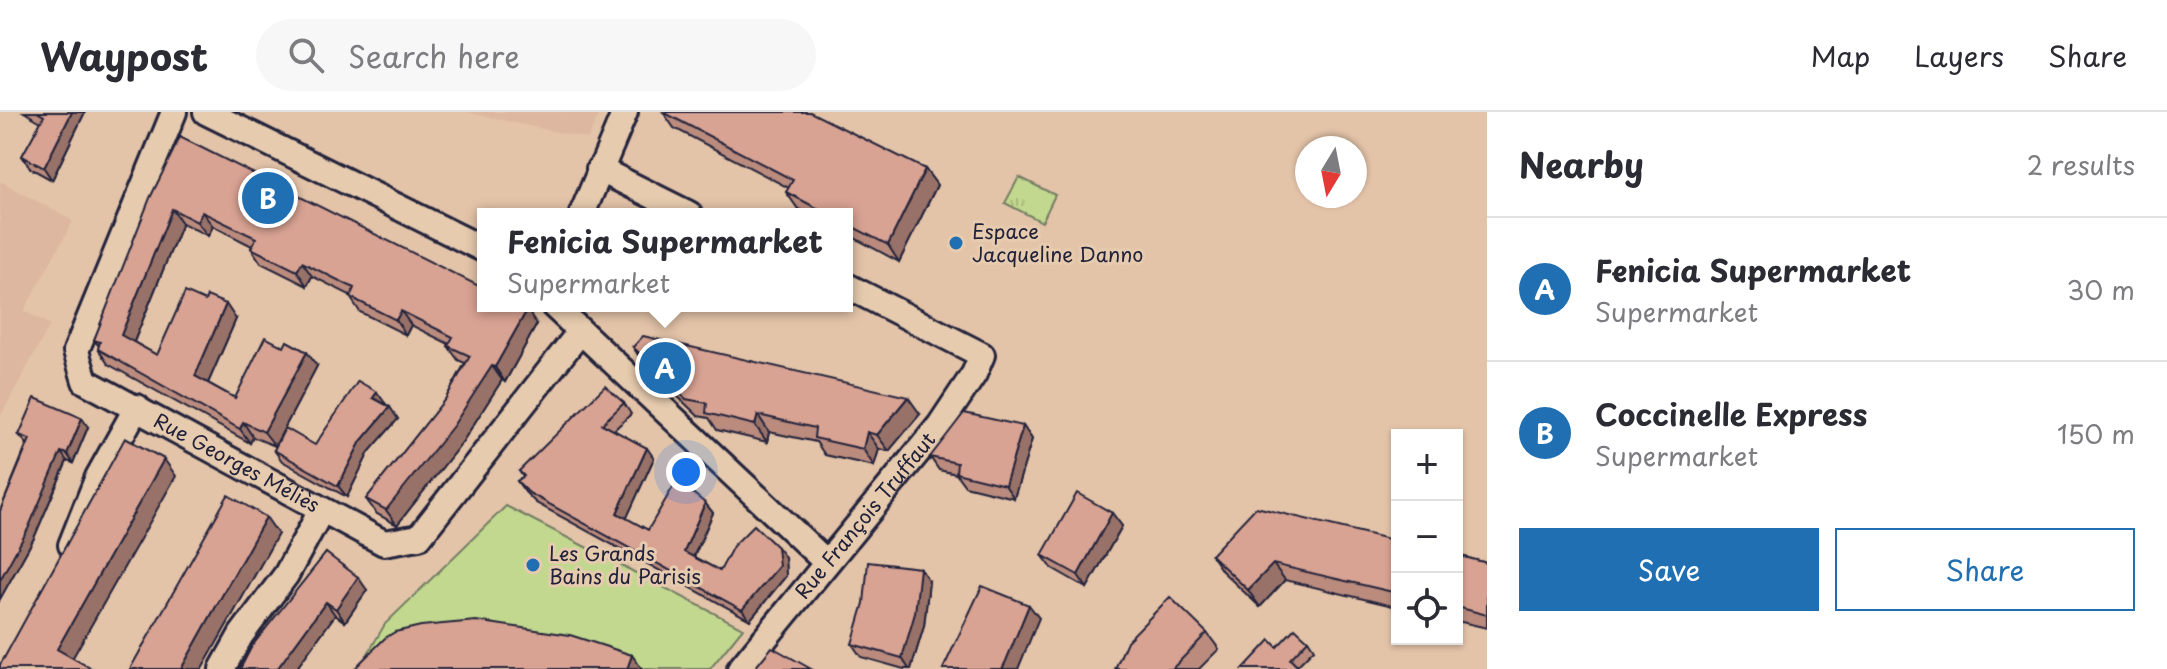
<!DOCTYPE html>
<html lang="en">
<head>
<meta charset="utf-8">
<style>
	body { margin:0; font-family:"Playpen Sans",sans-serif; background:#f7f7f7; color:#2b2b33 }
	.controls { position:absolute; right:24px; bottom:24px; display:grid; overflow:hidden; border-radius:0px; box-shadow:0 2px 6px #0004 }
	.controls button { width:72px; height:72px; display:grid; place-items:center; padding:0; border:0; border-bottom:2px solid #e1e1e2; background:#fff; color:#2b2b33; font:40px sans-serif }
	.compass { position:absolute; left:1295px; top:24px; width:72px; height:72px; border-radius:50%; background:#fff; box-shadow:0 2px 6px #0004; rotate:190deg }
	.you { position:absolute; left:686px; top:360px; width:28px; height:28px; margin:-20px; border:6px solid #fff; border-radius:50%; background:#1a73e8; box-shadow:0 0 0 12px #1a73e833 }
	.badge { display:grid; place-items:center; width:52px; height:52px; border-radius:50%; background:#1f6fb2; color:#fff; font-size:26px; font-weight:700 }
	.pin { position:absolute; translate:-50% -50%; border:4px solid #fff; box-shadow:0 2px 8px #0006 }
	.popup { position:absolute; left:477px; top:96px; width:376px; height:104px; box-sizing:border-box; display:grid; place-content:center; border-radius:0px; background:#fff; filter:drop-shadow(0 2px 6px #0005); font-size:26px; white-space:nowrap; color:#7c7c81 }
	.popup b { font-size:30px; color:#2b2b33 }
	.popup::after { content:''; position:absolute; left:50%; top:100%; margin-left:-16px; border:16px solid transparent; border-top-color:#fff }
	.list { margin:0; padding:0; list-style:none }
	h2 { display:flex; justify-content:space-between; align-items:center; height:104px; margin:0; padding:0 32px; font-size:34px }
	h2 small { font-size:26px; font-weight:400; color:#7c7c81 }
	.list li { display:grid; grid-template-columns:52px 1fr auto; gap:24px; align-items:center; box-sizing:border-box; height:144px; padding:0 32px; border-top:2px solid #e1e1e2 }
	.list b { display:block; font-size:30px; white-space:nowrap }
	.list p { margin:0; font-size:26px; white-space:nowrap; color:#7c7c81 }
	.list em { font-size:26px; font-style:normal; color:#7c7c81 }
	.actions { display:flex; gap:16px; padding:24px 32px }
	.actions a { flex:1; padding:18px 0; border:2px solid #1f6fb2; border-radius:0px; text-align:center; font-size:28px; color:#1f6fb2 }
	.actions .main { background:#1f6fb2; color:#fff }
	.icon { flex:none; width:44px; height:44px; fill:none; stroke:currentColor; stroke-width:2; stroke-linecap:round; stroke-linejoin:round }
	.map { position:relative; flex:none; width:1487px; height:557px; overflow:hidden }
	header { display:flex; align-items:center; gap:48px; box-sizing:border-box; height:112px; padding:0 40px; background:#fff; border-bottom:2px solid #e1e1e2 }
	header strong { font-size:38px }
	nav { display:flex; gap:44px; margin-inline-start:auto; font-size:28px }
	.search { width:560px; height:72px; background:#f7f7f7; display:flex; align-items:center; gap:20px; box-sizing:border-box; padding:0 28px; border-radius:44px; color:#7c7c81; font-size:30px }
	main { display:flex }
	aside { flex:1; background:#fff }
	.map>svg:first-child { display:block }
</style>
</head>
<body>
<header>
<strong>Waypost</strong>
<div class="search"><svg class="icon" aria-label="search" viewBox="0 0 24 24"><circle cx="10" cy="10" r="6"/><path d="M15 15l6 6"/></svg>Search here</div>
<nav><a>Map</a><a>Layers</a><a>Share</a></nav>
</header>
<main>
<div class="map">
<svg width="1487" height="557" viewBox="0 0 1487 557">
	<defs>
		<pattern id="grass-tufts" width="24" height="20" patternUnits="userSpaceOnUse" patternTransform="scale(2)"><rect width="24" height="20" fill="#c2d88e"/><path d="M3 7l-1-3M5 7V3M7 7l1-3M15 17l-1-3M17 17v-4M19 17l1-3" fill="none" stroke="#a6b97b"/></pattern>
	</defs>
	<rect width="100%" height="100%" fill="#e4c4a9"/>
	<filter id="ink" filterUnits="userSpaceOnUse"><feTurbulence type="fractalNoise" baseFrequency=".0125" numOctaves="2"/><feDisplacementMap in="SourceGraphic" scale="16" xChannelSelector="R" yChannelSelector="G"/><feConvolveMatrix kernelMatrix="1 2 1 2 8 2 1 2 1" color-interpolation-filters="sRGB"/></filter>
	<g filter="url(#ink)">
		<g fill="#ddb7a0">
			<polygon points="466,0 600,0 588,27"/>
			<polygon points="0,69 73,109 24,199 50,213 0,305"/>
		</g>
		<polygon fill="url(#grass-tufts)" stroke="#727d64" stroke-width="2" points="1019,65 1055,83 1042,110 1005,91"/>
		<polygon fill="#c2d88e" stroke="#727d64" stroke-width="2" points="506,394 743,516 710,557 359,557 385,512"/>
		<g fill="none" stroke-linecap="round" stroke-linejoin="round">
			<defs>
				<g id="minor">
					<path id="s1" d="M 174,0 L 76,239 L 85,269 L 384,431 L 419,425 L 579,221"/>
					<polyline points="206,0 483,137"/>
					<polyline points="599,57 689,102"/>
					<polyline points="582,102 625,0"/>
					<polyline points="554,194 826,450"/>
					<polyline points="71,433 98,365 137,295"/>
					<polyline points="222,557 241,523 286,463 321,399"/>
					<path id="s2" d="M 740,557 L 940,313 L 974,262 L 982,243 L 847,174"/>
				</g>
			</defs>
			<use href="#minor" stroke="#22223b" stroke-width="30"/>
			<use href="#minor" stroke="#e6cbae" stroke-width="24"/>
		</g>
		<g fill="#bb8c7e" stroke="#22223b" stroke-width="2">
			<polygon points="24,0 85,0 52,68 30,56 22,44 41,10"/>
			<polygon points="663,0 925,57 937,73 899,150 847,122 847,102 808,102 798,97 786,80 789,76 674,16"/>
			<polygon points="180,25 537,212 505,270 502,268 463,329 397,413 377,402 366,387 446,286 465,251 458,248 448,234 449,232 411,213 406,223 360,200 350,185 350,183 312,164 307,174 261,151 251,136 252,134 213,114 208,124 182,111 134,230 157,243 236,207 208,271 235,286 317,254 275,334 253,325 250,331 108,252 98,237 99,234 94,228"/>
			<polygon points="633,235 920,302 889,339 879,337 874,354 825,343 816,330 769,320 767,330 717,318 709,306 698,304 644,252"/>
			<polygon points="385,291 398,307 369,340 347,385 282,349 274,338 315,333"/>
			<polygon points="624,291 631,302 614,318 654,346 626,407 648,418 705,391 713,401 694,445 720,459 785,445 786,464 750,508 536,391 525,380 517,369 523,365 519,359"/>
			<polygon points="1023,314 1032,327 1014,386 965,374 956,362 939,358 930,345"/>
			<polygon points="88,315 73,351 67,349 34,426 0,487 0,399 27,332 19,323"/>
			<polygon points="1112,401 1122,414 1087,476 1052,456 1042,443"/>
			<polygon points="1397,429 1397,495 1285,468 1260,495 1222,459 1211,443"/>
			<polygon points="326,441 367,478 345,510 335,503 296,557 240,557"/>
			<polygon points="1457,443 1487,451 1487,516 1457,509"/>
			<polygon points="929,469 924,514 911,557 904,557 861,545 852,532"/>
			<polygon points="1207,521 1219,537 1199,557 1115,557"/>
			<polygon points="1308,528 1314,537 1297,554 1277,535"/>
		</g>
		<g fill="#987267" stroke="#22223b" stroke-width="2">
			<polygon points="72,0 85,0 52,68 44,56"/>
			<polygon points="925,57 937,73 899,150 888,133"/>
			<polygon points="172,97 182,111 131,237 121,223"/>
			<polygon points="202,100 213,114 208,124 197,110"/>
			<polygon points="302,150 312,164 307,174 297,159"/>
			<polygon points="226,192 236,207 205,278 195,264"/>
			<polygon points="527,198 537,212 505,270 495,255"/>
			<polygon points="401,199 411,213 406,223 396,208"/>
			<polygon points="307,240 317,254 275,334 264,320"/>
			<polygon points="492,254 502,268 463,329 397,413 386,398"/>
			<polygon points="377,280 385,291 381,297 373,286"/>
			<polygon points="908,285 920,302 889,339 877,323"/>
			<polygon points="390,295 398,307 369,340 347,385 338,374 361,329"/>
			<polygon points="758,303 769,320 767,330 755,313"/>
			<polygon points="82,306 88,315 73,351 67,342"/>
			<polygon points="243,310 253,325 250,331 240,317"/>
			<polygon points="1023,314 1032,327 1014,386 1005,373"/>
			<polygon points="867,320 879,337 874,354 863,337"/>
			<polygon points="647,336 654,346 624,412 617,401"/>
			<polygon points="61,340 67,349 34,426 0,487 0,468"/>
			<polygon points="164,347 176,364 68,554 57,537"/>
			<polygon points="705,391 713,401 691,450 684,440"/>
			<polygon points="1112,401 1122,414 1087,476 1078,463"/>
			<polygon points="266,405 278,422 202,557 181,557"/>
			<polygon points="777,435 785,445 786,464 750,508 742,498"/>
			<polygon points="1273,452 1285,468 1260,495 1248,478"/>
			<polygon points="920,456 929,469 924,514 911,557 909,557 902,546"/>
			<polygon points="358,465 367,478 345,510 336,497"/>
			<polygon points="326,490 335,503 296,557 277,557"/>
			<polygon points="1029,493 1039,506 1018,557 1002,557"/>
			<polygon points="632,543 642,557 627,557"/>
		</g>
		<g fill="#d9a393" stroke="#22223b" stroke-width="2">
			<polygon points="37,0 72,0 44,56 22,44 44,4"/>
			<polygon points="663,0 810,0 925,57 888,133 847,112 847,102 828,102 786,80 793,68"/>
			<polygon points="180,25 483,176 483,194 520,194 527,198 495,255 492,254 453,314 386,398 366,387 446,286 470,244 448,234 453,225 401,199 396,208 350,185 354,176 302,150 297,159 251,136 256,126 202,100 197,110 172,97 121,223 157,243 185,180 205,189 207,184 226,192 195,264 235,286 265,225 284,235 287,229 307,240 264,320 243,310 240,317 98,237 100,230 94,228 150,86"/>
			<polygon points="643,224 908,285 877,323 867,320 863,337 814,326 815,316 758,303 755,313 706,301 707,291 686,287 633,235"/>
			<polygon points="358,269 377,280 373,286 390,295 361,329 338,374 274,338 285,316 315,333"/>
			<polygon points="605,274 624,291 602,312 647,336 617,401 648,418 677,368 705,391 684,440 720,459 733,434 754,413 777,435 779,454 742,498 529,381 517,369 524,364 519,359"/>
			<polygon points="35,286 82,306 67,342 61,340 28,417 0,468 0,399 30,327 19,323"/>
			<polygon points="964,301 1023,314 1005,373 956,361 957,351 930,345"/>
			<polygon points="125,326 164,347 57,537 92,557 0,557 0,552 3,548"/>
			<polygon points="1077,381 1112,401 1078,463 1042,443"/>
			<polygon points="228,383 266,405 181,557 130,557"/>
			<polygon points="1256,395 1397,429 1397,481 1273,452 1248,478 1211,443"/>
			<polygon points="326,441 358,465 336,497 326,490 277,557 240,557 252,534"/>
			<polygon points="1457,443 1487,451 1487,503 1457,495"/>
			<polygon points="868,450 920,456 915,501 902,546 852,532 864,491"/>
			<polygon points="982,474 1029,493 1006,549 1002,557 943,557"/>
			<polygon points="1170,485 1207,521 1172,557 1115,557 1127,529"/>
			<polygon points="476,509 570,523 632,543 627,557 355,557 358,553 385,526 395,520 421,514"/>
			<polygon points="1295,516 1308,528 1290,547 1300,557 1243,557 1270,528 1277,535"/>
			<polygon points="772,535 811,557 754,557"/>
		</g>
	</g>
	<g fill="#1f6fb2" stroke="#e6cbae" stroke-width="3">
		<circle cx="956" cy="131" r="8"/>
		<circle cx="533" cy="453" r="8"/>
	</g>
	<g text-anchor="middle" stroke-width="6" stroke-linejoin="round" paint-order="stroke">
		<g font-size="20" fill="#22223b" stroke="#e6cbae" text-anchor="start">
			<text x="972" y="127">Espace<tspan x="972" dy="23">Jacqueline Danno</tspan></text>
			<text x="549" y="449">Les Grands<tspan x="549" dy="23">Bains du Parisis</tspan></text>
		</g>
		<g font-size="20" fill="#22223b" stroke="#e6cbae">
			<text dy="7" stroke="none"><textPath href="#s1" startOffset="462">Rue Georges Méliès</textPath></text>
			<text dy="7" stroke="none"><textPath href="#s2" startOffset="198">Rue François Truffaut</textPath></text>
		</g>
	</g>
</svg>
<div class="controls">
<button>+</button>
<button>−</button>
<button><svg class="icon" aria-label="locate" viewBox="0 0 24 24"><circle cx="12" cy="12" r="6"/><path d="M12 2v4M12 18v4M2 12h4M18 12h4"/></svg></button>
</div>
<svg class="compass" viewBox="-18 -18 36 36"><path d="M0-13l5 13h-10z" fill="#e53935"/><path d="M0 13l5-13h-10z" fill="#7c7c81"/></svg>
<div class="you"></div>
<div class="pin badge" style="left:665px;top:256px">A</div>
<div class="popup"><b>Fenicia Supermarket</b>Supermarket</div>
<div class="pin badge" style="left:268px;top:86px">B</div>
</div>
<aside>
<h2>Nearby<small>2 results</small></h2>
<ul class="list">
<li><span class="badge">A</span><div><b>Fenicia Supermarket</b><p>Supermarket</p></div><em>30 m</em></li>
<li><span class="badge">B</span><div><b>Coccinelle Express</b><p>Supermarket</p></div><em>150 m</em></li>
</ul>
<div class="actions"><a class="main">Save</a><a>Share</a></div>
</aside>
</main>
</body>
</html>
